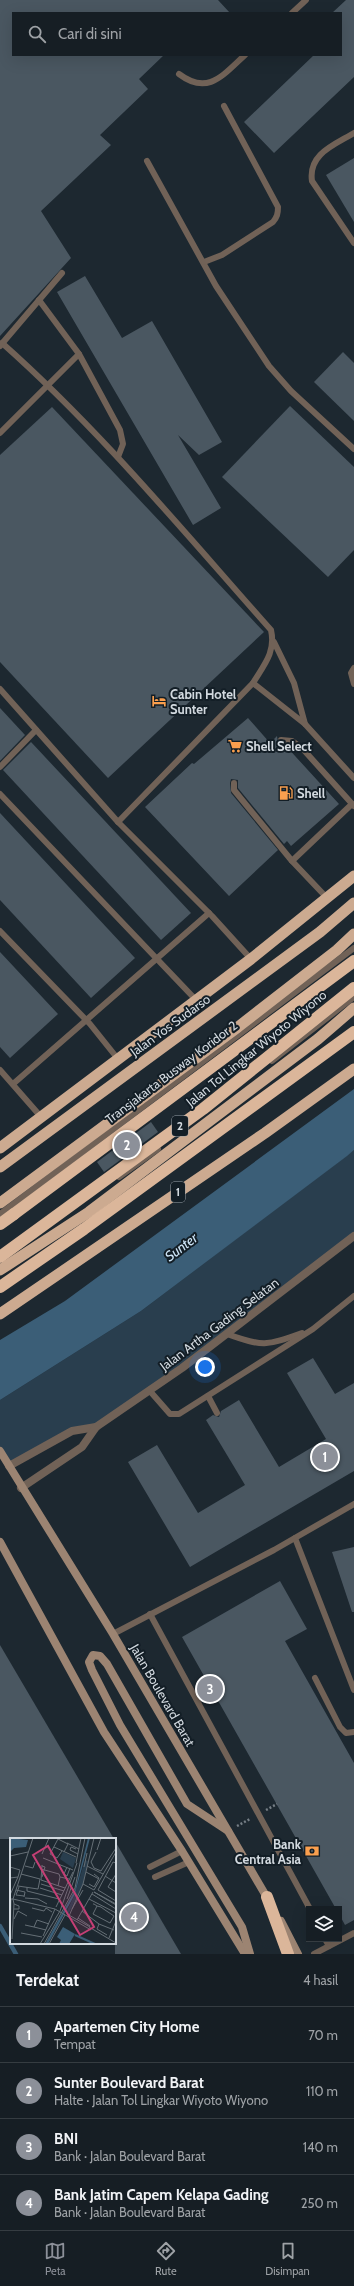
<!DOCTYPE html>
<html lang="id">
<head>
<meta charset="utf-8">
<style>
	body { margin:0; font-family:Cabin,sans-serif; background:#232b31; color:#f1f3f6 }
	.controls { position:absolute; right:12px; bottom:12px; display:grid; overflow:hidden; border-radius:0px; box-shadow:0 4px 16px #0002 }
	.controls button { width:36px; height:36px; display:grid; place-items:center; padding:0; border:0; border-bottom:1px solid #353c41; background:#161e24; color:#f1f3f6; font:20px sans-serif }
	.you { position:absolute; left:205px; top:1367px; width:14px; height:14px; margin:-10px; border:3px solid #fff; border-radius:50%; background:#1a73e8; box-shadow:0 0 0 6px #1a73e833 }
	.badge { display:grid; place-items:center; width:26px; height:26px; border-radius:50%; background:#8c9099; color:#fff; font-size:13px; font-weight:700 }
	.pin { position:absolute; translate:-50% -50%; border:2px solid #fff; box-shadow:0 1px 4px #0006 }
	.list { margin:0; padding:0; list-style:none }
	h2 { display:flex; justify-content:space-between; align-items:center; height:52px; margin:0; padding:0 16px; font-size:17px }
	h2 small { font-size:13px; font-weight:400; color:#9ea2a6 }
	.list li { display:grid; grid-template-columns:26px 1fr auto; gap:12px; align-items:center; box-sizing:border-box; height:56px; padding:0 16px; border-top:1px solid #353c41 }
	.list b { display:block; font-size:15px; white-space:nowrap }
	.list p { margin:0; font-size:13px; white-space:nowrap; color:#9ea2a6 }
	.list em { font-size:13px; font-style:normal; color:#9ea2a6 }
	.icon { flex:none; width:22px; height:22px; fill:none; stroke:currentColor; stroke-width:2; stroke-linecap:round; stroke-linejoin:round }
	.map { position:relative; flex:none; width:354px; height:1954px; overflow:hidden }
	.search { position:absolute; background:#161e24; box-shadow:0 4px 16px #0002; left:12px; right:12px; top:12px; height:44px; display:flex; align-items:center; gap:10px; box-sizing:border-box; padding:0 14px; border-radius:0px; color:#9ea2a6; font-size:15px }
	.sheet { height:276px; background:#161e24 }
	nav { display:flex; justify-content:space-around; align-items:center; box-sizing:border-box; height:56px; border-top:1px solid #353c41; background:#161e24; font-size:11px; color:#9ea2a6 }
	nav a { display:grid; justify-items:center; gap:2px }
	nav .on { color:#8c9099 }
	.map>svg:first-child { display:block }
</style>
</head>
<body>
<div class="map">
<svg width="354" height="1954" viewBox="0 0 354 1954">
	<rect width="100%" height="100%" fill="#1d2830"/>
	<polygon fill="#293e4e" points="354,1150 354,1235 227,1334 96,1427 72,1431 9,1466 0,1451 0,1400 141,1311"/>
	<polygon fill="#3b5e77" points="354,1089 354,1150 347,1156 141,1311 0,1400 0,1340 65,1301"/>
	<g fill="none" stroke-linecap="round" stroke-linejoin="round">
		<polyline stroke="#3b5e77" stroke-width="4.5" points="0,1926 16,1954"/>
	</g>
	<g fill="#4a5761">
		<polygon points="0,0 218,0 230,13 13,13 13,55 164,55 139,79 148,89 100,135 111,145 41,211 71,258 0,336"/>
		<polygon points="346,0 354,0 354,77 274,153 244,122 314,55 341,55 341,13 332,13"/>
		<polygon points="354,158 354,222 326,175"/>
		<polygon points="85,276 122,338 152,321 222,442 199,455 178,435 221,508 193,525 57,292"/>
		<polygon points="343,352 354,363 354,421 314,382"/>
		<polygon points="290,406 354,467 354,550 328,577 222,477"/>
		<polygon points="52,407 264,632 108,778 0,662 0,455"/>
		<polygon points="0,708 25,735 0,761"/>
		<polygon points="248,718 270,743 277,736 278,743 285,745 339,804 291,846 287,841 284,844 238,788 238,780 231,779 230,783 231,793 278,850 229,896 145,807 192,763 194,764"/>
		<polygon points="31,742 191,913 161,940 3,770"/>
		<polygon points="0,813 135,958 91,998 0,900"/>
		<polygon points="0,952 58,1014 10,1058 0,1047"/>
		<polygon points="151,1122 158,1132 104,1172 97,1162"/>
		<polygon points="313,1358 335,1394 354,1383 354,1471 190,1567 128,1462 157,1445 198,1513 245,1485 206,1420 213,1415 219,1417 221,1411 239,1400 279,1467 326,1439 287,1373"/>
		<polygon points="354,1547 354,1612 352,1612 332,1552"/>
		<polygon points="280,1581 307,1629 285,1641 354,1763 354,1920 345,1925 339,1914 339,1909 336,1909 182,1637"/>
		<polygon points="0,1645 114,1839 0,1839"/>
		<polygon points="115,1841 181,1954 115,1954"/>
	</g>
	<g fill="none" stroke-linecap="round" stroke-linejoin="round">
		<g stroke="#767f86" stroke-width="2.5" stroke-dasharray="2 2" stroke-linecap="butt">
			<polyline points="266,1810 277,1804"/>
			<polyline points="237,1826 250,1819"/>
		</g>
		<g stroke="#716257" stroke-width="6">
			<polyline points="292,13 306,0"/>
			<path d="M 179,74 C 208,96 223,75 245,55"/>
			<path d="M 354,133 C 334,145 308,154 312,181 L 354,243"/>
			<polyline points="147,161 216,286 269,366 291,391 354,449"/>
			<path d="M 204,262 L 222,255 L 273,222 C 277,217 278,214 278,207 L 224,106"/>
			<path d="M 2,343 C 100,430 184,532 271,630 C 276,652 264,665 253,683"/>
			<polyline points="0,346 62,273"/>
			<polyline points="79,354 120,430 123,444 118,457"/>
			<polyline points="0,433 79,354 39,300"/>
			<polyline points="274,642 294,683 305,724"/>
			<polyline points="354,668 351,673 354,684"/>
			<polyline points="0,689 118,822 212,916 251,959"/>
			<polyline points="281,740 292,741 302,748 354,806"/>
			<polyline points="0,767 36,730"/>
			<polyline points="234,783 234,790 292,861 328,899"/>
			<polyline points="0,794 196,1000"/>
			<polyline points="118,822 253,683 305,724 354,778"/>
			<polyline points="292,861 352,804"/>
			<polyline points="0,931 90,1024 118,1059"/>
			<polyline points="272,1061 354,997"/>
			<polyline points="0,1070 42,1118"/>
			<polyline points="13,1084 209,913"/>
			<polyline points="119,1177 158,1149"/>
			<polyline points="0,1214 354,948"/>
			<path d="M 227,1334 C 263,1347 266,1346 302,1333"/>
			<polyline points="149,1390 170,1414 179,1414 313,1329 354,1296"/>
			<polyline points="208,1396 217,1413"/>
			<polyline points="295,1538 354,1690"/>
			<polyline points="150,1614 310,1909"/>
			<polyline points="113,1634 274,1550 354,1504"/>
			<polyline points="315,1678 340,1727 346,1733 354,1732"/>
			<polyline points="150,1867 182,1851"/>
			<polyline points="155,1877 189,1862"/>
			<polyline points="325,1939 329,1946"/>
			<polyline points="314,1954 354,1933"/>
		</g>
		<g stroke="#716257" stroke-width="8">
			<polyline points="9,1466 72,1431 96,1427"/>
			<polyline points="21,1488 82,1447 96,1427 182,1368 354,1236"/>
		</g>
		<g stroke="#9c8472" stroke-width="8">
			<polyline points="0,1451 113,1634 269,1901"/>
			<polyline points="0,1542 104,1732 182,1851 245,1954"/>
			<polyline points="228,1831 187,1804 107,1664 100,1656 93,1655 89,1662 92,1670 120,1725 242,1927 250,1954"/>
			<polyline points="281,1921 298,1954"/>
		</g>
		<g stroke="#ccaa90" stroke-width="11">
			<polyline points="0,1148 251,959 354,876"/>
			<polyline points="0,1167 320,932 354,903"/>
			<polyline points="0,1203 238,1027 337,950 354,934"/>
			<polyline points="0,1270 89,1212 318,1039 354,1008"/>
			<polyline points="0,1314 265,1133 354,1069"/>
		</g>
		<g stroke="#dbb69a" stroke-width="12">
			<polyline points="14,1214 354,961"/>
			<polyline points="0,1257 203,1109 354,988"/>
			<polyline points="0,1287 84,1229 354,1032"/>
			<polyline points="267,1897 288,1954"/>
		</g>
		<polyline stroke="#dbb69a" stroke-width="12" points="0,1224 14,1214"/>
	</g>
	<defs>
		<symbol id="hotel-bare" viewBox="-9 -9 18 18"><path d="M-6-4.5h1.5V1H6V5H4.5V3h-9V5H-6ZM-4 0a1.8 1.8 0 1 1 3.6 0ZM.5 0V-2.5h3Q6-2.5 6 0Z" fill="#fa9f4e" stroke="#131e26" stroke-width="2.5" paint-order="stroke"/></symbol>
		<symbol id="supermarket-bare" viewBox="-9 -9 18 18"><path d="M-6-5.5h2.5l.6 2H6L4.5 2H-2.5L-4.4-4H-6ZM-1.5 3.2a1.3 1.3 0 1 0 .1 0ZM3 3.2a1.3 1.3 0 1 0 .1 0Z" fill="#fa9f4e" stroke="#131e26" stroke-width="2.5" paint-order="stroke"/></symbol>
		<symbol id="fuel-bare" viewBox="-9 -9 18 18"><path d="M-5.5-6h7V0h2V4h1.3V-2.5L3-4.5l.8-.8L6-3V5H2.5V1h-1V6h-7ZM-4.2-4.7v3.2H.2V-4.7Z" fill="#fa9f4e" stroke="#131e26" stroke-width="2.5" paint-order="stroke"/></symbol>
		<symbol id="bank-bare" viewBox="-9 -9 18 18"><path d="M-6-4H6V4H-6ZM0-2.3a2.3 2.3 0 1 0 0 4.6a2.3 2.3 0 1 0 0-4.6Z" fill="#fa9f4e" stroke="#131e26" stroke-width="2.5" paint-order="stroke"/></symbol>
	</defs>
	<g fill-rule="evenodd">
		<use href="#hotel-bare" x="149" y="691" width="20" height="20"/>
		<use href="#supermarket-bare" x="225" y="736" width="20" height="20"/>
		<use href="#fuel-bare" x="276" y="783" width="20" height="20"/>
		<use href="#bank-bare" x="302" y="1841" width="20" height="20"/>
	</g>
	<g text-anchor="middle" stroke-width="4" stroke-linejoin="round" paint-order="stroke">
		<g fill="#131e26" stroke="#99a1a8" stroke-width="1">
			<rect x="172" y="1116" width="16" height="20" rx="3"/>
			<rect x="171" y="1182" width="14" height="20" rx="3"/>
		</g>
		<g font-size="12" font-weight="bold" fill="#d2d9df">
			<text x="180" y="1130">2</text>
			<text x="178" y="1196">1</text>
		</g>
		<g font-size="13" font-weight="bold" fill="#d2d9df" stroke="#131e26" text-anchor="start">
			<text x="170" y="699">Cabin Hotel<tspan x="170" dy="15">Sunter</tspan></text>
			<text x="246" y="751">Shell Select</text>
			<text x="297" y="798">Shell</text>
			<text x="301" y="1849" text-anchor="end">Bank<tspan x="301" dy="15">Central Asia</tspan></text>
		</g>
		<g font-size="13" fill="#d2d9df" stroke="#131e26">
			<text transform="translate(170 1025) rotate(-36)" y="5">Jalan Yos Sudarso</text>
			<text transform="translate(256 1048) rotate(-39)" y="5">Jalan Tol Lingkar Wiyoto Wiyono</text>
			<text transform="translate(171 1072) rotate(-37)" y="5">Transjakarta Busway Koridor 2</text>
			<text transform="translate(219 1324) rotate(-37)" y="5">Jalan Artha Gading Selatan</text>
			<text transform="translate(163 1695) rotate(60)" y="5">Jalan Boulevard Barat</text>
		</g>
		<g font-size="14" font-style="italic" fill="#cde4f6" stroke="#131e26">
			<text transform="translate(181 1247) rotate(-37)" y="5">Sunter</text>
		</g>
	</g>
	<g transform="translate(10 1838)">
		<rect width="106" height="106" fill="#1d2830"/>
		<path d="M 53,14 L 66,20 L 63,30 L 50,21 ZM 75,22 L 78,23 L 73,46 L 58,77 L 56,75 L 65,56 Z" fill="#293e4e"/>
		<path d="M 0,0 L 18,2 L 16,9 L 4,10 L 0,14 ZM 78,0 L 80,0 L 65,56 L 38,106 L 35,106 L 65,52 ZM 53,89 L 65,96 L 59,106 L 49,106 L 51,102 L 47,99 Z" fill="#3b5e77"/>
		<path fill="none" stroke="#3b5e77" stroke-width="2" d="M 65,97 L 85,106"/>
		<path fill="none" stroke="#656f76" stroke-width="1" d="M 23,0 L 3,61 L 45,71 L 81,92M 57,5 L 69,11M 44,9 L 66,19M 66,11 L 61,9 L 60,12 L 68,16M 87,12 L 91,0M 52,13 L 47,20 L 40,16 L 48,1 L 58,6 L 54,14M 86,14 L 81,24 L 84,30 L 91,33 L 106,10M 32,16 L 39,0M 0,18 L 18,14M 33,20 L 63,32M 66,25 L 71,0M 106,25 L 103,24 L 88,52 L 106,63M 32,27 L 31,42 L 55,50M 15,28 L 23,30 L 25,24M 32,28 L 35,29 L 32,39M 77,28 L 93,36M 0,29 L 10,32 L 8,39M 57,29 L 54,36 L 57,38 L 60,30M 74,29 L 77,15M 31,31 L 49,36 L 50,39M 76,34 L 89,41M 106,36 L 98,49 L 106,54M 95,38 L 106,45M 0,40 L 8,39 L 0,57M 31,46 L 54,53M 73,46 L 84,52 L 106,14M 79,46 L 84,49 L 89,40 L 84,36M 8,48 L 28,51 L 30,41 L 11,36M 48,48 L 50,39 L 59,41M 9,49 L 6,57 L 14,58M 17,49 L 17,53 L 49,61M 30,50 L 52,57M 6,52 L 15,54 L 14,59M 82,56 L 106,71M 15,60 L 28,61 L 37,66M 0,61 L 3,61 L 4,66 L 2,101M 57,61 L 65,39M 79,61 L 106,75M 4,66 L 9,68 L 9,71 L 4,71M 83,66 L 84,66 L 87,68 L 91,69 L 95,72 L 104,78 L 100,85 L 83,76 L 87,68M 106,66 L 84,54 L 106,67M 46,69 L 63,34M 22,70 L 34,73 L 36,70 L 42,74M 62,71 L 73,52M 72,73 L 89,86 L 104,92M 57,76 L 80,89M 59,78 L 73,46 L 84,0M 68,80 L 80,88M 4,81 L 8,73 L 17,78M 67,82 L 83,54M 89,86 L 87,91 L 97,97M 15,87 L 24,89 L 27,82 L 39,86M 24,89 L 36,92M 79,89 L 106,105M 11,95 L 32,99M 33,98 L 45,71M 99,100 L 106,83M 0,101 L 1,61M 30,106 L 50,73 L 67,25M 34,106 L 65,50 L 75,0M 39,106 L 55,77"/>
		<path fill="#c53f75" fill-opacity="0.15" stroke="#c53f75" stroke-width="2" d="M 38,8 L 84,89 L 70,97 L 23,17 Z"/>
		<rect width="106" height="106" fill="none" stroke="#d2d9df" stroke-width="2"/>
	</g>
</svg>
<div class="controls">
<button><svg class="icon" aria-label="layers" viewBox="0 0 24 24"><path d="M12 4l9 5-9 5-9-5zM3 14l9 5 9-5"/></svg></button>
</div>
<div class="you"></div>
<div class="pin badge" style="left:325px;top:1457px">1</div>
<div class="pin badge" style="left:127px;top:1145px">2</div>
<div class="pin badge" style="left:210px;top:1689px">3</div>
<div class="pin badge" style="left:134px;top:1917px">4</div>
<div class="search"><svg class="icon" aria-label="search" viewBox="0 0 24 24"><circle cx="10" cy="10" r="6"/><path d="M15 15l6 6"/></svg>Cari di sini</div>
</div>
<section class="sheet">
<h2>Terdekat<small>4 hasil</small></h2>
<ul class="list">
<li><span class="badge">1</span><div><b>Apartemen City Home</b><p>Tempat</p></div><em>70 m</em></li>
<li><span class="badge">2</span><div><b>Sunter Boulevard Barat</b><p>Halte · Jalan Tol Lingkar Wiyoto Wiyono</p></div><em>110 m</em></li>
<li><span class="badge">3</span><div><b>BNI</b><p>Bank · Jalan Boulevard Barat</p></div><em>140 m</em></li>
<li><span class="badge">4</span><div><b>Bank Jatim Capem Kelapa Gading</b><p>Bank · Jalan Boulevard Barat</p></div><em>250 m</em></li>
</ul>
</section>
<nav>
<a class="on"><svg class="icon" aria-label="map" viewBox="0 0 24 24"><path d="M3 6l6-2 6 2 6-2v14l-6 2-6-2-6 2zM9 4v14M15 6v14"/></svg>Peta</a>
<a><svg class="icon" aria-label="directions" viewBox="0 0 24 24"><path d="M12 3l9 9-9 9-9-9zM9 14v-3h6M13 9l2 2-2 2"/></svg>Rute</a>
<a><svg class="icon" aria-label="saved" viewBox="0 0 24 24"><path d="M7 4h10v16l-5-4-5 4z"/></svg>Disimpan</a>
</nav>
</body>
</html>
